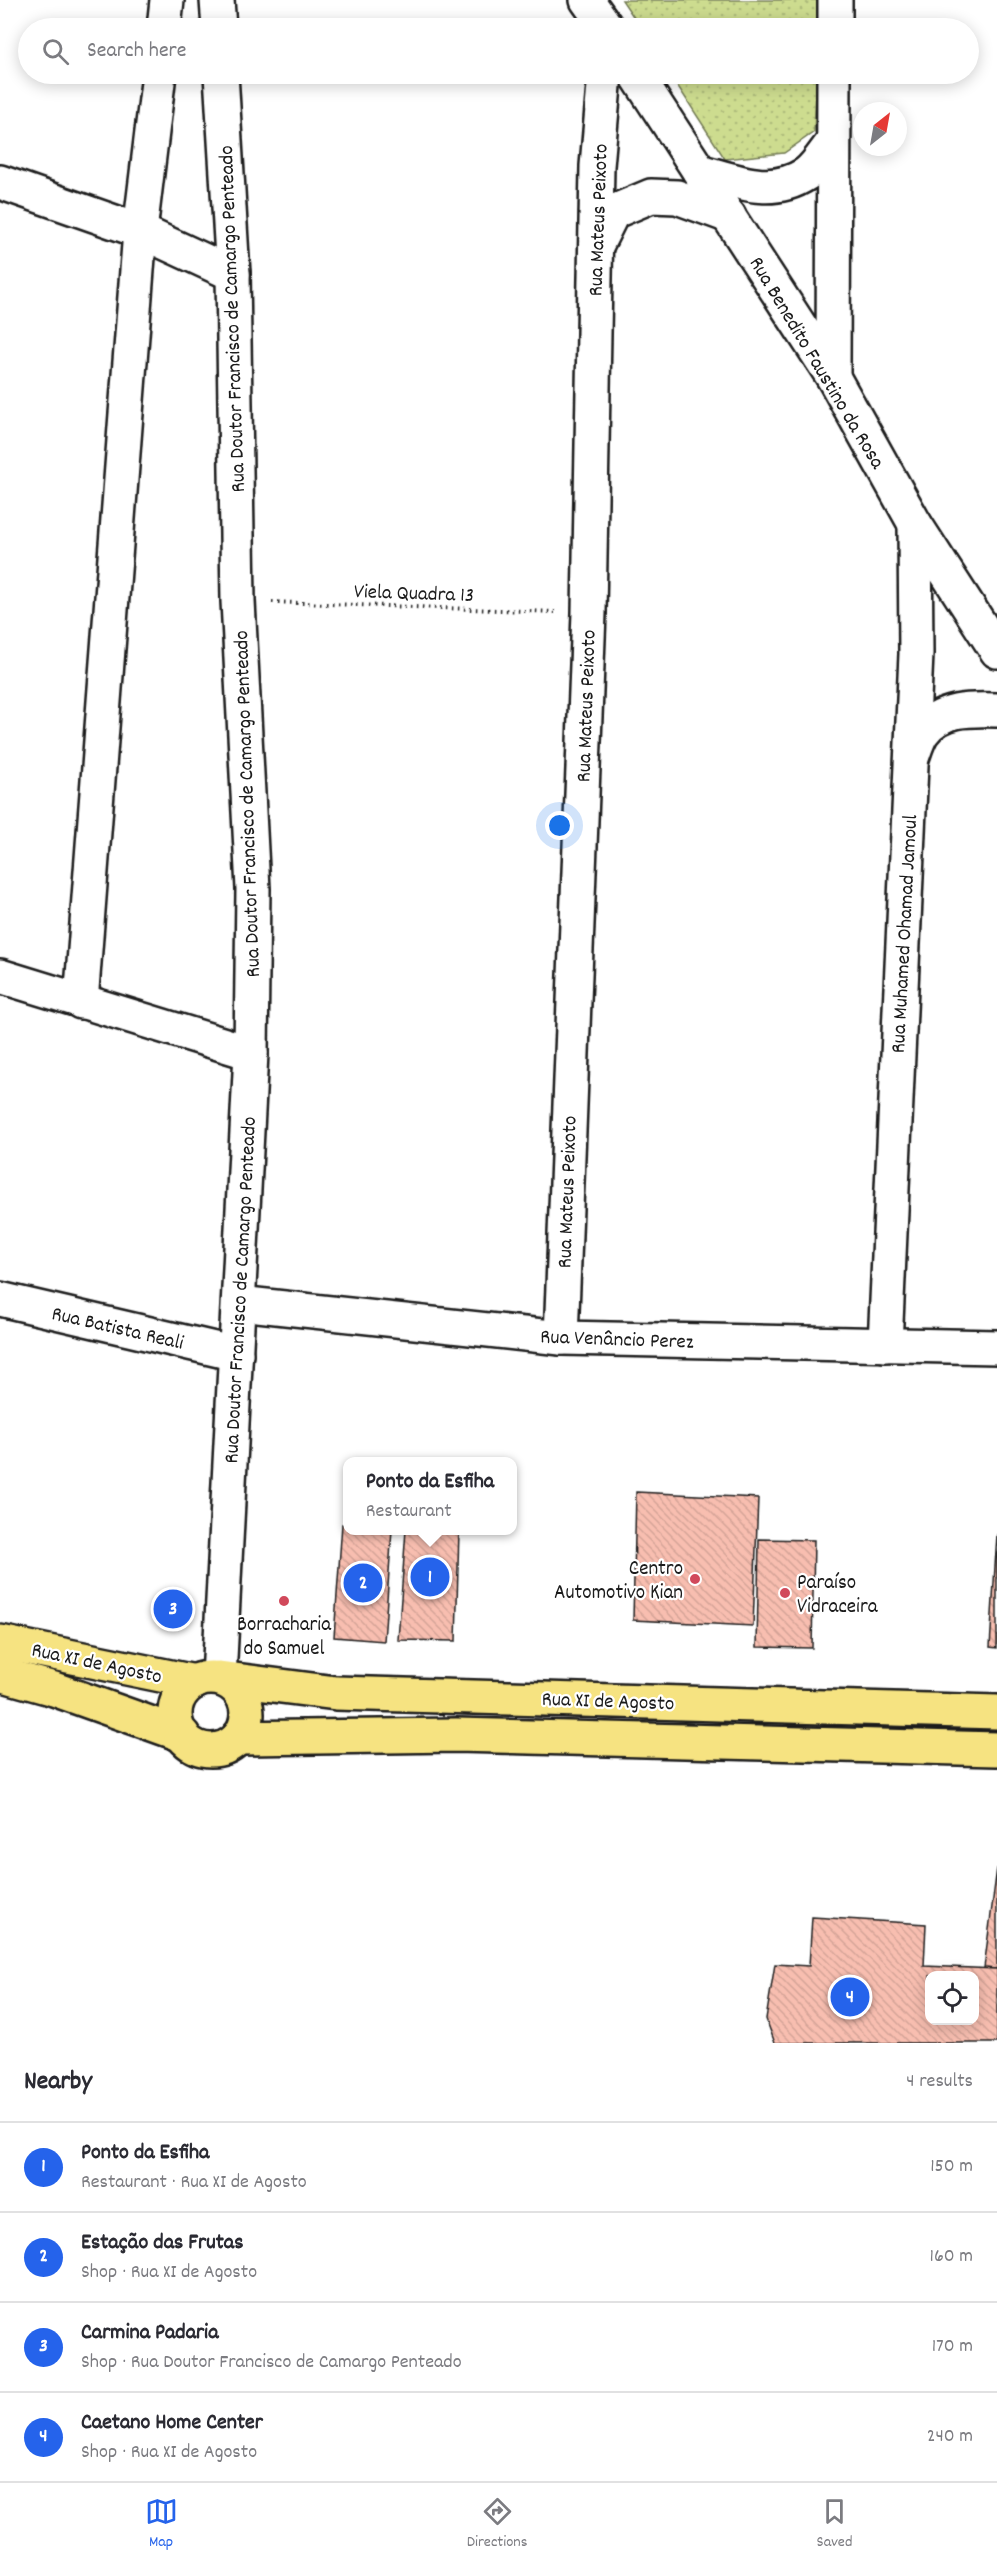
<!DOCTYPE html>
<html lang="en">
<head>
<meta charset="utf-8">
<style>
	body { margin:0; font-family:Dekko,sans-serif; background:#f2f2f3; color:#2b2b33 }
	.controls { position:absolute; right:18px; bottom:18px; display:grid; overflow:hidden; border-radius:12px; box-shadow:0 3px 15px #0003 }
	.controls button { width:54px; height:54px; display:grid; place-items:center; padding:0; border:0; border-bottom:2px solid #e1e1e2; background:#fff; color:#2b2b33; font:30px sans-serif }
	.compass { position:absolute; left:853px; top:102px; width:54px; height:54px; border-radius:50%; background:#fff; box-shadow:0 3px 15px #0003; rotate:31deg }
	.you { position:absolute; left:560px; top:826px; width:21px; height:21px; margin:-15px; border:4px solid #fff; border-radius:50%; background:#1a73e8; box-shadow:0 0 0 9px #1a73e833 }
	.badge { display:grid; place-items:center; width:39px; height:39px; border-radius:50%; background:#2563eb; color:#fff; font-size:20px; font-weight:700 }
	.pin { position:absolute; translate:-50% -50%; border:3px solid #fff; box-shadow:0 2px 6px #0006 }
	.popup { position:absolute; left:343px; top:1457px; width:174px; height:78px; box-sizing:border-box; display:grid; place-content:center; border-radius:12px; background:#fff; filter:drop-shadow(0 2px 4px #0005); font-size:20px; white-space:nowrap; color:#7c7c81 }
	.popup b { font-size:22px; color:#2b2b33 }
	.popup::after { content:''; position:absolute; left:50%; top:100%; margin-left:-12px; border:12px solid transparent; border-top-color:#fff }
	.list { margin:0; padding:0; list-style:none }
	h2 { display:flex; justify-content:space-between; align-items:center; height:78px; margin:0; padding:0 24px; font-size:26px }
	h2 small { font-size:20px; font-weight:400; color:#7c7c81 }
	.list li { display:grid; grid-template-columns:39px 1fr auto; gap:18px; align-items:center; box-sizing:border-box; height:90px; padding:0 24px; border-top:2px solid #e1e1e2 }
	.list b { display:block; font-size:22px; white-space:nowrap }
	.list p { margin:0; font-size:20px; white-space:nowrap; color:#7c7c81 }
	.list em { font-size:20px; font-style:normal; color:#7c7c81 }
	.icon { flex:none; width:33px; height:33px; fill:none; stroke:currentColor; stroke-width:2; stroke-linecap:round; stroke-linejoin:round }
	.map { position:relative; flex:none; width:997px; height:2043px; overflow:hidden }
	.search { position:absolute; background:#fff; box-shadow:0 3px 15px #0003; left:18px; right:18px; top:18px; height:66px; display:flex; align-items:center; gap:15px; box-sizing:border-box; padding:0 21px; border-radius:33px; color:#7c7c81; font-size:22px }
	.sheet { height:438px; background:#fff }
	nav { display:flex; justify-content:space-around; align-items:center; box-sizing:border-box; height:84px; border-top:2px solid #e1e1e2; background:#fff; font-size:16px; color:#7c7c81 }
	nav a { display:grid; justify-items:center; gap:3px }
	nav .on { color:#2563eb }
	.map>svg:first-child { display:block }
</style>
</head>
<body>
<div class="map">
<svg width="997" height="2043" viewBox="0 0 997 2043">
	<defs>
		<pattern id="park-dots" width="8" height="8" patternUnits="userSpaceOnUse" patternTransform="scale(1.5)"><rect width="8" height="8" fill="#cddc8f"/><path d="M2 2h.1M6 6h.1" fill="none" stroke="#afbc7b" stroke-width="1.8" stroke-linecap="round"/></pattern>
		<pattern id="building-back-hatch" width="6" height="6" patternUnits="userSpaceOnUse" patternTransform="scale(1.5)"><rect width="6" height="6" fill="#f8beb0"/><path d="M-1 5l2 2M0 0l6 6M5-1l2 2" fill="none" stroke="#d4a397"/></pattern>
	</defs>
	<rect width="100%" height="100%" fill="#fff"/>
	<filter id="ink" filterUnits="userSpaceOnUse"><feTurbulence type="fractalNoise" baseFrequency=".0167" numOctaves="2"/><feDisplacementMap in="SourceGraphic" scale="12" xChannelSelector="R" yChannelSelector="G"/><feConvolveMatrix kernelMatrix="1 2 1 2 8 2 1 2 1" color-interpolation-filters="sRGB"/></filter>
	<g filter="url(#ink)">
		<g fill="url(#park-dots)" stroke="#747c56" stroke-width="1.5">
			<polygon points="622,0 821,0 820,28 641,28"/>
			<polygon points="670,74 817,74 814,132 784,153 725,159"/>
		</g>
		<g fill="url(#building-back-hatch)" stroke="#1c1c1c" stroke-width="1.5" fill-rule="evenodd">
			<polygon points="636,1492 758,1498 753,1626 633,1620"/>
			<polygon points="342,1524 348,1524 348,1530 392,1530 384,1641 334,1637"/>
			<polygon points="406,1530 459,1530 456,1641 398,1640"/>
			<polygon points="997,1534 997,1648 990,1647"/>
			<polygon points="759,1539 814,1540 812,1648 757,1647"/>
			<polygon points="997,1868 997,1969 984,1968"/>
			<path d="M 812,1917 L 926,1924 L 924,1966 L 997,1969 L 997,2043 L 775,2043 L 766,2019 L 775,1964 L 809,1966 ZM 930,1976 L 974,1976 L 974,2020 L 930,2020 Z"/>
		</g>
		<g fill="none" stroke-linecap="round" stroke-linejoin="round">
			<defs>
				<g id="minor">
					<polyline points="217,0 219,28"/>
					<polyline points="164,28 167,0"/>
					<polyline points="835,28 835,0"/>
					<path d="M 699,171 C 736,181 771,197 806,174 C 816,167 825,152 833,142"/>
					<polyline points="0,182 140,231 233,274"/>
					<polyline points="596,246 613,212 651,196 677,197 729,216"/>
					<polyline points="833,377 834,74"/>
					<path d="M 912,758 C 915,750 918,739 923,732 C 941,708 971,709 997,710"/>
					<polyline points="0,976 251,1053"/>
					<polyline points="81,1002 140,231 159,74"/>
					<polyline points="0,1299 236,1354"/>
					<polyline points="239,1303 561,1338 997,1347"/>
					<polyline points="561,1338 589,613 597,166 605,74"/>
					<polyline points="885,1345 916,654 915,524"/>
					<polyline points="219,1678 251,1053 253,889 238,601 233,274 221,74"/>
				</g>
				<g id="secondary">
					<polyline points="587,0 607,28"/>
					<polyline points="636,74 833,377 915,524 997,651"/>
				</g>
				<g id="primary">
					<polyline points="0,1642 195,1682"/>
					<polyline points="0,1674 54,1689 183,1735"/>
					<polyline points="219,1678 336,1693 997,1712"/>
					<circle cx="211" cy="1714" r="36"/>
					<polyline points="238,1738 456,1735 997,1749"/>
				</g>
			</defs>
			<use href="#minor" stroke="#1c1c1c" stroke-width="38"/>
			<use href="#secondary" stroke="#1c1c1c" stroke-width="38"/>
			<use href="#primary" stroke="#1c1c1c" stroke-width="38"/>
			<polyline stroke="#1c1c1c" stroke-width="4" stroke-dasharray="1.5 4.5" stroke-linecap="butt" points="272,602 555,612"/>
			<use href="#minor" stroke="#fff" stroke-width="33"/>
			<use href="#secondary" stroke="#fff" stroke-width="33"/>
			<use href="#primary" stroke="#f6e381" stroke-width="33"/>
		</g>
	</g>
	<g fill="#d1495b" stroke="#fff" stroke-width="2">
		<circle cx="695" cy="1579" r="6"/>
		<circle cx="785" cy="1593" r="6"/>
		<circle cx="284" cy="1601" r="6"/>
	</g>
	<g text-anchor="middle" stroke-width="4.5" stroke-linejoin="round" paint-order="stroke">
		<g font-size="21" fill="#1c1c1c" stroke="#fff">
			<text transform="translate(597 220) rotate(-88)" y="7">Rua Mateus Peixoto</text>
			<text transform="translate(231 319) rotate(-92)" y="7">Rua Doutor Francisco de Camargo Penteado</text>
			<text transform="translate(818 362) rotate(59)" y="7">Rua Benedito Faustino da Rosa</text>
			<text transform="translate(414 592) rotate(2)" y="7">Viela Quadra 13</text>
			<text transform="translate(585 706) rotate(-88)" y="7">Rua Mateus Peixoto</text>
			<text transform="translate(246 804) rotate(-92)" y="7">Rua Doutor Francisco de Camargo Penteado</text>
			<text transform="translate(903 934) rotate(-87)" y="7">Rua Muhamed Ohamad Jamoul</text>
			<text transform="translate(566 1192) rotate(-88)" y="7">Rua Mateus Peixoto</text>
			<text transform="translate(239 1290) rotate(-87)" y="7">Rua Doutor Francisco de Camargo Penteado</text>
			<text transform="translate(118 1327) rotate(13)" y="7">Rua Batista Reali</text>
			<text transform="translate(617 1338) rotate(2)" y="7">Rua Venâncio Perez</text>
			<text transform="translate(97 1662) rotate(12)" y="7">Rua XI de Agosto</text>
			<text transform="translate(608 1700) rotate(2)" y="7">Rua XI de Agosto</text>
		</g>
		<g font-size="21" fill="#1c1c1c" stroke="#fff" text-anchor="end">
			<text x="683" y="1574">Centro<tspan x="683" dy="24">Automotivo Kian</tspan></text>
			<text x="797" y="1588" text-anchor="start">Paraíso<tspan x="797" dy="24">Vidraceira</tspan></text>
			<text x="284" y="1630" text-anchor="middle">Borracharia<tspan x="284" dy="24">do Samuel</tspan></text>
		</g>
	</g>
</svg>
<div class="controls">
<button><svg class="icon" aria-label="locate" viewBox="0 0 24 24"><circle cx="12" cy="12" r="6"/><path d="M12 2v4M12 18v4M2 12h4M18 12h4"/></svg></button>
</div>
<svg class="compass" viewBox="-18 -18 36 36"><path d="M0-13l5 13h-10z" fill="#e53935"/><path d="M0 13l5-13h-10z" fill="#7c7c81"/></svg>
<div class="you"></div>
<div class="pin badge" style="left:430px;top:1577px">1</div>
<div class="popup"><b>Ponto da Esfiha</b>Restaurant</div>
<div class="pin badge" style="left:363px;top:1583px">2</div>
<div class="pin badge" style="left:173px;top:1609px">3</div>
<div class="pin badge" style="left:850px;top:1997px">4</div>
<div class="search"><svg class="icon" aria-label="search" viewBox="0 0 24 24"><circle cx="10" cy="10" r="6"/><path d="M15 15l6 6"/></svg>Search here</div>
</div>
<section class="sheet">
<h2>Nearby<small>4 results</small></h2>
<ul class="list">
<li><span class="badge">1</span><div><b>Ponto da Esfiha</b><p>Restaurant · Rua XI de Agosto</p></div><em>150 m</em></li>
<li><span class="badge">2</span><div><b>Estação das Frutas</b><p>Shop · Rua XI de Agosto</p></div><em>160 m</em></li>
<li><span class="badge">3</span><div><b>Carmina Padaria</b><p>Shop · Rua Doutor Francisco de Camargo Penteado</p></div><em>170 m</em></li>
<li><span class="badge">4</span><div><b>Caetano Home Center</b><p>Shop · Rua XI de Agosto</p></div><em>240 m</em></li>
</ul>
</section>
<nav>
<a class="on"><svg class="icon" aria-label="map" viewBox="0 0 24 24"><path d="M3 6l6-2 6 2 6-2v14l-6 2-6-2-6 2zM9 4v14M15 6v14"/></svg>Map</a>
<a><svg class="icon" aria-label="directions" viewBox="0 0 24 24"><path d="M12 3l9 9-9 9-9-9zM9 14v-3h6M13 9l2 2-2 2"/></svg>Directions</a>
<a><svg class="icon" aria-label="saved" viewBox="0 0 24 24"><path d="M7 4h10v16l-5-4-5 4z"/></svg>Saved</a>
</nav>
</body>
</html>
